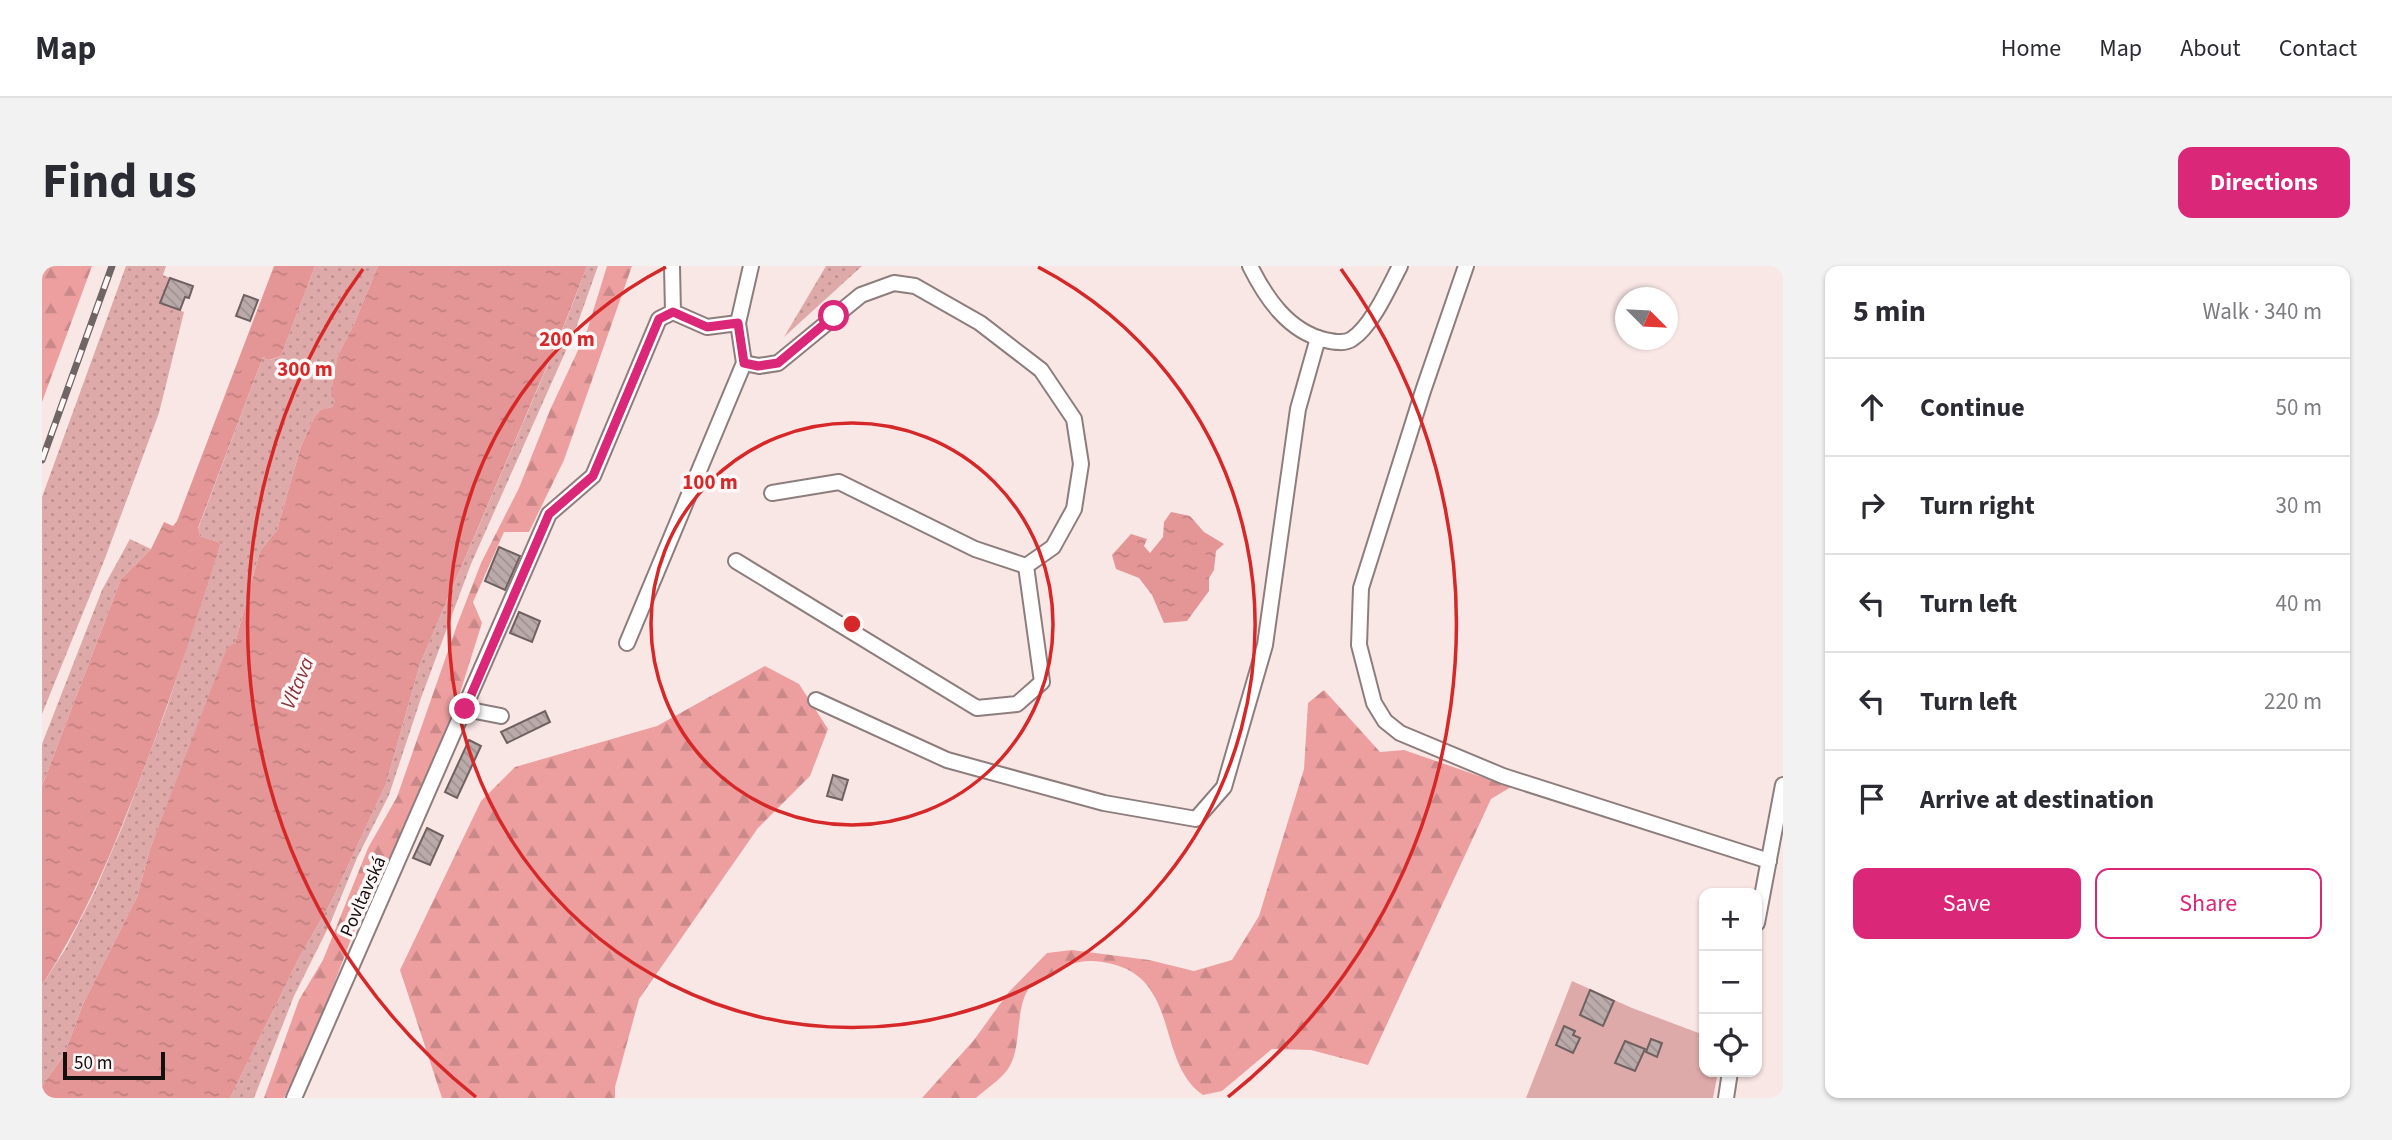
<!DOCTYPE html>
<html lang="en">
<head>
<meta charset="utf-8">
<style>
	body { margin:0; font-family:"Source Sans 3",sans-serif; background:#f2f2f3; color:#2b2b33 }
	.controls { position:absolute; right:21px; bottom:21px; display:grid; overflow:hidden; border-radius:14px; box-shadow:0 2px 5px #0004 }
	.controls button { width:63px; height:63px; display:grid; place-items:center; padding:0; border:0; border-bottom:2px solid #e1e1e2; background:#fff; color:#2b2b33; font:35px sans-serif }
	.compass { position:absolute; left:1573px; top:21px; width:63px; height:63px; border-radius:50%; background:#fff; box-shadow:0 2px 5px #0004; rotate:114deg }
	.scale { position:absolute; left:21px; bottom:18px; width:102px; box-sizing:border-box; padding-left:7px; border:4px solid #150f0f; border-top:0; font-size:19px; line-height:24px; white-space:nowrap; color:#150f0f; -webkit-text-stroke:5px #fef7f7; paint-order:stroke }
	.stop { position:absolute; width:21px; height:21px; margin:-16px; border:5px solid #db2777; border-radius:50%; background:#fff }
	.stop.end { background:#db2777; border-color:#fff; box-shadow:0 2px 7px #0008 }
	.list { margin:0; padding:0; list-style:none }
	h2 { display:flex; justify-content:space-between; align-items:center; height:91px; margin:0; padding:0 28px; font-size:30px }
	h2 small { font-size:23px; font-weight:400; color:#7c7c81 }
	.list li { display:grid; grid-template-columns:46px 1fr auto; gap:21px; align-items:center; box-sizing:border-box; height:98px; padding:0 28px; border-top:2px solid #e1e1e2 }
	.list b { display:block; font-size:26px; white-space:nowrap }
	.list em { font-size:23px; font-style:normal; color:#7c7c81 }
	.actions { display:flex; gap:14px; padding:21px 28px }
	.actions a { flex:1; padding:16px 0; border:2px solid #db2777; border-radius:14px; text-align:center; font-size:24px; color:#db2777 }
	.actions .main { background:#db2777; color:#fff }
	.icon { flex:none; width:38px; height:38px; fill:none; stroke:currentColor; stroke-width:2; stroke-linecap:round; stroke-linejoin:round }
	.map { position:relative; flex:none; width:1741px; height:832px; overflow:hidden; border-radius:14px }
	header { display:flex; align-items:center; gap:42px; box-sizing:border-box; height:98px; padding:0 35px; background:#fff; border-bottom:2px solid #e1e1e2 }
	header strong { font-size:33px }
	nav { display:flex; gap:38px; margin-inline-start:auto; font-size:24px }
	.intro { display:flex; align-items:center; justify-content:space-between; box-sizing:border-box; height:168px; padding:0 42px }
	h1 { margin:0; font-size:49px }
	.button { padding:18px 32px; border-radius:14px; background:#db2777; color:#fff; font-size:24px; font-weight:700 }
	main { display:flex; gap:42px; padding:0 42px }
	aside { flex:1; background:#fff; border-radius:14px; box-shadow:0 2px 5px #0004 }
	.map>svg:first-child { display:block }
</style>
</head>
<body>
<header>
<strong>Map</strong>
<nav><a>Home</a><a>Map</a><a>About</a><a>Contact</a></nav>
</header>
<div class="intro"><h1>Find us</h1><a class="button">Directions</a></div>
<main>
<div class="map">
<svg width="1741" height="832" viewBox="0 0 1741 832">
	<defs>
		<pattern id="grass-dots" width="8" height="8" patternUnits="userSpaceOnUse" patternTransform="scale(1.75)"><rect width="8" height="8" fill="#deaaa9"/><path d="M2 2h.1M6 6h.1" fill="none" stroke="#be9190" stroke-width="1.8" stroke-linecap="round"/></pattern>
		<pattern id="forest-firs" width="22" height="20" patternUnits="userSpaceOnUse" patternTransform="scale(1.75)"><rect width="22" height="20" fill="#ed9f9f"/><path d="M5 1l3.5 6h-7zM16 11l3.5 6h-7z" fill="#ca8888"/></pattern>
		<pattern id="water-ripples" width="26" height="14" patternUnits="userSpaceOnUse" patternTransform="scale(1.75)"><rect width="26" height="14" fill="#e49696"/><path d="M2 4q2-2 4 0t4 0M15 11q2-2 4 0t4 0" fill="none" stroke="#c38080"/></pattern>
		<pattern id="building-back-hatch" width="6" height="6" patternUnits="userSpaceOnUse" patternTransform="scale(1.75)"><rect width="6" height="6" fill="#baa"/><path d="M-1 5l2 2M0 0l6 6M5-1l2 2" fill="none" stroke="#a09191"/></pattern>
	</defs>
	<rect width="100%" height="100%" fill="#f9e7e6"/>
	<g fill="url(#grass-dots)">
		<polygon points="84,0 124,0 121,9 128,12 118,37 142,46 117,147 62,295 0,448 0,231"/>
		<polygon points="273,0 336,0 312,58 296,89 293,135 290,141 278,144 272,152 259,180 235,264 218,285 193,377 145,490 108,583 95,631 41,738 22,789 0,820 0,719 24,682 53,625 81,559 124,444 179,277 158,270 156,263 221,91 228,94 239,90"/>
		<polygon points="545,0 556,0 534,62 429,298 379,432 347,529 315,592 288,658 252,730 212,832 188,832 257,692 290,634 344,518 378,398 519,68"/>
		<polygon points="784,0 820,0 742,71"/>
		<polygon points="88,273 109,283 79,313 0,520 0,478 60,324"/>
	</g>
	<g fill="url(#forest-firs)">
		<polygon points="0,0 50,0 0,136"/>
		<polygon points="565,0 590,0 522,194 487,266 462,266 431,336 440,357 411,449 364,558 311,668 273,768 242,832 222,832 257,734 281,694 326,582 355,531 415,359 439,297 477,222 508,144 545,65"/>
		<polygon points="723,400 757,418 786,463 768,510 716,562 597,733 573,821 573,832 400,832 358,704 439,535 473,501 615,460"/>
		<path d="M 1282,424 L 1338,486 L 1362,484 L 1469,521 L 1449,533 L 1326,799 L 1269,784 L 1230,783 L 1180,825 L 1161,829 C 1110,794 1143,701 1051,695 C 1035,694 1024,700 1011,707 C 1004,711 993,715 988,721 C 972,741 981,781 966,803 C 958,814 944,823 934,832 L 880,832 L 932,774 L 966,727 L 1005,687 L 1030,684 L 1107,694 L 1152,705 L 1190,694 L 1217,650 L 1262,503 L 1266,437 Z"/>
	</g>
	<polygon fill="#deaaa9" points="1530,715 1590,742 1662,769 1662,806 1676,806 1671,832 1484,832"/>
	<g fill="url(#water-ripples)">
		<path d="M 232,0 L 273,0 L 239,90 L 227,94 L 221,91 L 156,262 L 158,270 L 179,277 C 154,355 129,432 100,508 C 72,582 43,653 0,719 L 0,520 L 79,313 L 109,283 L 122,256 L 131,260 L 135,255 Z"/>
		<polygon points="336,0 545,0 519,67 378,398 344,518 290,634 257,692 188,832 0,832 0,820 22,789 41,738 95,631 108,583 185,382 193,377 218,285 235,264 259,180 272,152 278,144 290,141 293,135 289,129 296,89 312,58"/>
		<polygon points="1129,246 1148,250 1162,266 1182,278 1174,285 1172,304 1167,312 1167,325 1145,355 1122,357 1110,329 1097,312 1074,303 1070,289 1089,268 1105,273 1102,280 1108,287 1121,271 1122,256"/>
	</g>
	<g fill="url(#building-back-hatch)" stroke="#706161" stroke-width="2">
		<polygon points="128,12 151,20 147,32 143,31 138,44 118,37"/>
		<polygon points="202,29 216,34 208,55 194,50"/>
		<polygon points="457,281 478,290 463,324 443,315"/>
		<polygon points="477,346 498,355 490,376 468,367"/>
		<polygon points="503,445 508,456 465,477 459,466"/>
		<polygon points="427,474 439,480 415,532 403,526"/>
		<polygon points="791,509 806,514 800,534 785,530"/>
		<polygon points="385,562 401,570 388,599 371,592"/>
		<polygon points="1548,724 1572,735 1561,760 1538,749"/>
		<polygon points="1522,760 1533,765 1531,769 1538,772 1531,787 1514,779"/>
		<polygon points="1609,773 1620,777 1615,791 1604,786"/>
		<polygon points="1583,775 1603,783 1593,805 1573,797"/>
	</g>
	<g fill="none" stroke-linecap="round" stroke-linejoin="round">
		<defs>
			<g id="minor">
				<polyline points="630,0 631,46 665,61 696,57"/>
				<path d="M 1208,0 C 1224,32 1246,65 1283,74 C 1292,76 1303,78 1310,73 C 1330,60 1347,21 1358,0"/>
				<polyline points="1424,0 1381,125 1319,322 1317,379 1332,437 1343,455 1358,467 1461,510 1727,595"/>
				<polyline points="702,97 717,100 736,97 819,29 852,17 873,20 938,57 999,104 1032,153 1039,198 1032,243 1011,281 984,300 933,283 797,216 730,227"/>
				<polyline points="694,295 935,442 975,438 1000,416 984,300"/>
				<polyline points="585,377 702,97 696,57 709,0"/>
				<polyline points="774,434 905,494 1062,537 1154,553 1182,521 1223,379 1256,143 1276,72"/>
				<polyline points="423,443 459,450"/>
				<polyline points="1715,657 1741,519"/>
				<polyline points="252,832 507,248 551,210 617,53 631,46"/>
				<polyline points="1684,832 1688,806"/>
			</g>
		</defs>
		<use href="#minor" stroke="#8d7e7d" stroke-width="18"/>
		<use href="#minor" stroke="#fff" stroke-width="14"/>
		<defs>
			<polyline id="rail" points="0,194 70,0"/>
		</defs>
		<use href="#rail" stroke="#706565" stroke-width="7"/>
		<use href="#rail" stroke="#fef7f7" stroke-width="4.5" stroke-dasharray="13" stroke-linecap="butt"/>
	</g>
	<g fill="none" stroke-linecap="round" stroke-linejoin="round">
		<polyline stroke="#db2777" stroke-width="9" points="423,443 507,248 551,210 617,53 631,46 665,61 696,57 702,97 716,100 736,97 792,50"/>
	</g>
	<g fill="none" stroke="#d62828" stroke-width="3.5">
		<circle cx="810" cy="358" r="201"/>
		<path d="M996 1A403 403 0 1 1 624 1"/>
		<path d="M434 831A604 604 0 0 1 321 3M1299 3A604 604 0 0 1 1186 831"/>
	</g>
	<g text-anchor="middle" stroke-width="7" stroke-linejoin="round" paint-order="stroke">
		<g font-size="19" fill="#150f0f" stroke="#fef7f7">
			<text transform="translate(320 630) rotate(-66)" y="7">Povltavská</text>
		</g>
		<g font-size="21" font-style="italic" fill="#8e3239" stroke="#fef7f7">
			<text transform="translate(255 417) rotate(-67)" y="7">Vltava</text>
		</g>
	</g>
	<circle cx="810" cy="358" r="10" fill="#d62828" stroke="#fef7f7" stroke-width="3.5"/>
	<g font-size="21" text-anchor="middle" font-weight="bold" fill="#d62828" stroke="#fef7f7" stroke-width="7" stroke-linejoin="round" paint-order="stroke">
		<text x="525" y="80">200 m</text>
		<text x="263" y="110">300 m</text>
		<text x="668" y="223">100 m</text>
	</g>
</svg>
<div class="controls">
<button>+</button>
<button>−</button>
<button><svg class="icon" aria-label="locate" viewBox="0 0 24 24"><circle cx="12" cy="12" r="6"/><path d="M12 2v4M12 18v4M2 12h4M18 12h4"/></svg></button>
</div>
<svg class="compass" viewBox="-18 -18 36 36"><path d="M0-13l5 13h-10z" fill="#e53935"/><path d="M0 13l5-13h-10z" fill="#7c7c81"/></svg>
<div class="scale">50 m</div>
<div class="stop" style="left:792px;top:50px"></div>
<div class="stop end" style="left:423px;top:443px"></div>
</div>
<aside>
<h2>5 min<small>Walk · 340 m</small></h2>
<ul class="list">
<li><svg class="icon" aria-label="ahead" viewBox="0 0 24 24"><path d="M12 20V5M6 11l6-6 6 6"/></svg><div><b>Continue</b></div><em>50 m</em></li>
<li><svg class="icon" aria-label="right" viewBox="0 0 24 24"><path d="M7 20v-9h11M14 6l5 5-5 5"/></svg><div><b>Turn right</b></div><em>30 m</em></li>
<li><svg class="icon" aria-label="left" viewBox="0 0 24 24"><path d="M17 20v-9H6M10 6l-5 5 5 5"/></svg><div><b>Turn left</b></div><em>40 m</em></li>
<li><svg class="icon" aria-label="left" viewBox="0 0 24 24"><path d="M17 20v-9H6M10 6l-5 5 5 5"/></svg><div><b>Turn left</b></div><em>220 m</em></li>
<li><svg class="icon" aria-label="arrive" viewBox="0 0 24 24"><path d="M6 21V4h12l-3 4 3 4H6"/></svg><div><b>Arrive at destination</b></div></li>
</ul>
<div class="actions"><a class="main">Save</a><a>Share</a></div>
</aside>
</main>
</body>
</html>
